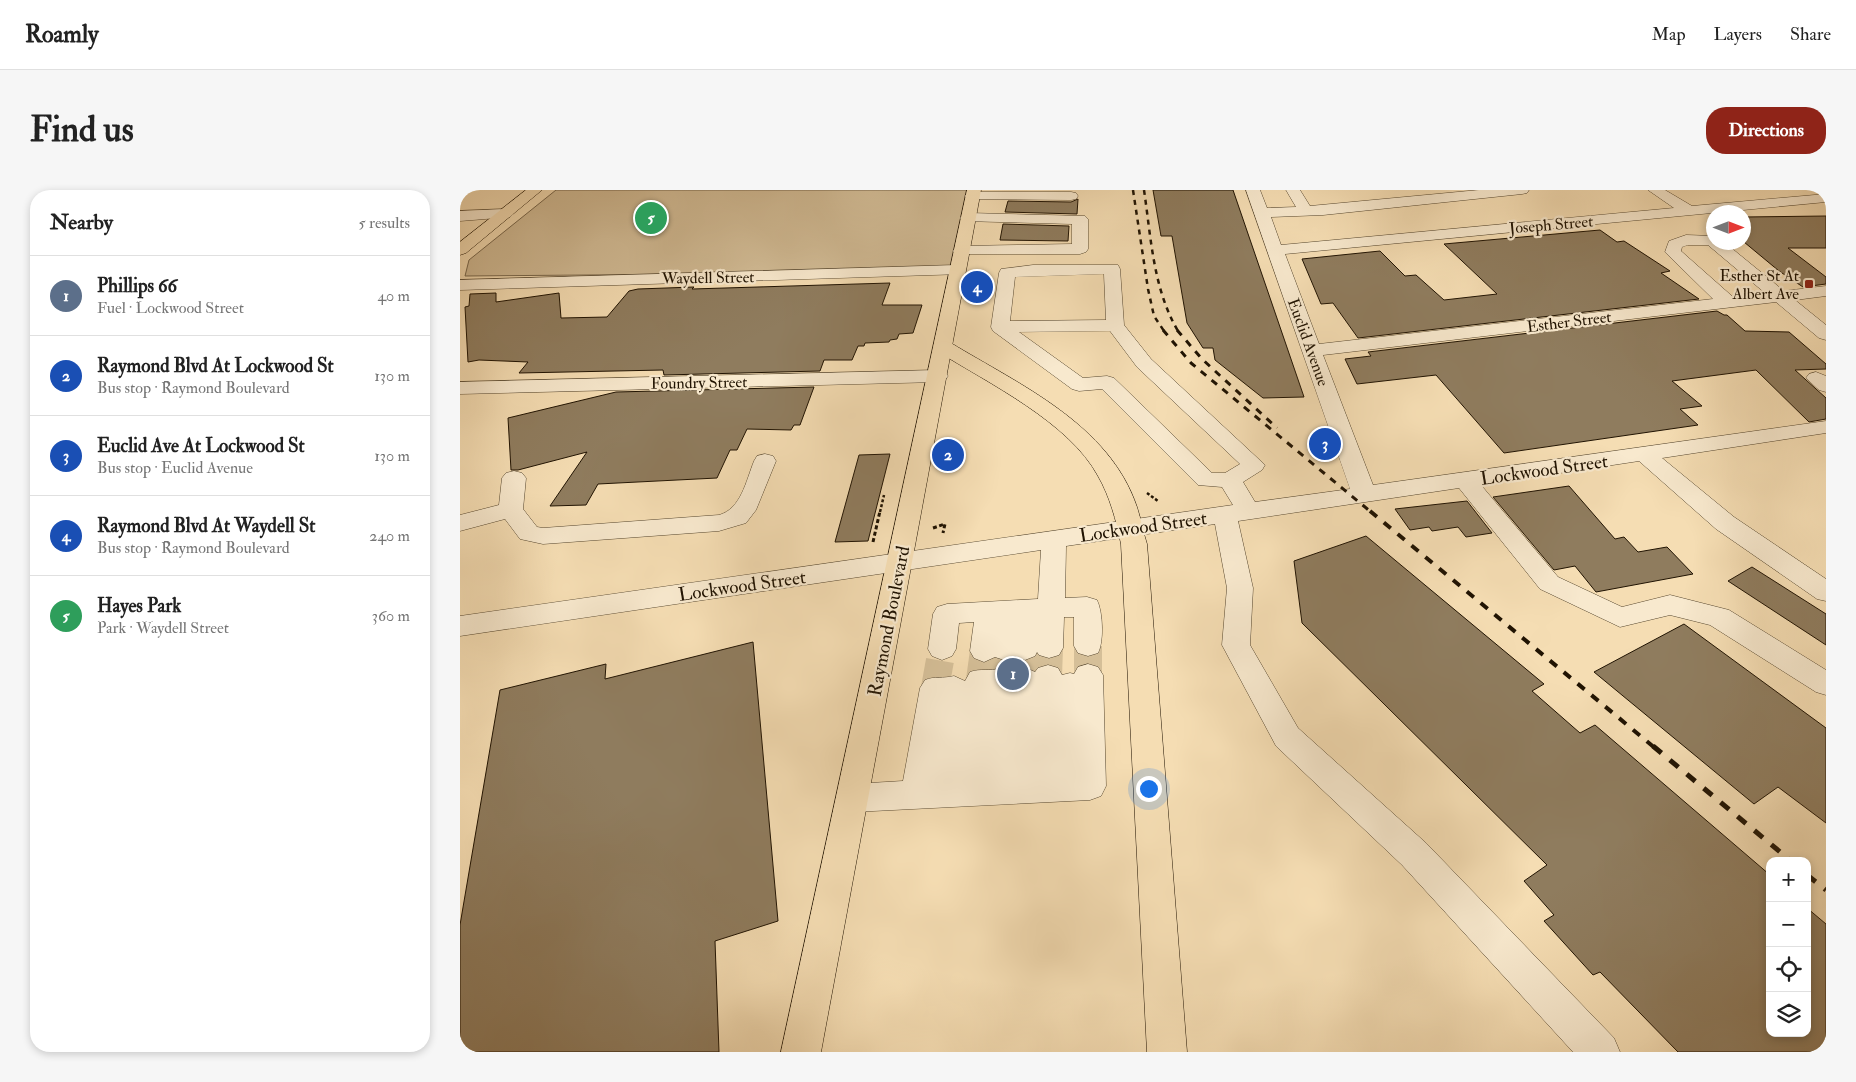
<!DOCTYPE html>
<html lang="en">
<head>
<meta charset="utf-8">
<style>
	body { margin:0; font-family:"IM FELL Double Pica",serif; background:#f6f6f6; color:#222 }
	.controls { position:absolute; right:15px; bottom:15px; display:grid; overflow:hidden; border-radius:10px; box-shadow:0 2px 8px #0003 }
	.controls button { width:45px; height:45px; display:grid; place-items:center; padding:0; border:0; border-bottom:1px solid #e0e0e0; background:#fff; color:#222; font:25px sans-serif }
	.compass { position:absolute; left:1246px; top:15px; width:45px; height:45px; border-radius:50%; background:#fff; box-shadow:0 2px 8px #0003; rotate:90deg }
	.you { position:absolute; left:688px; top:598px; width:18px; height:18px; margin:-12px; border:4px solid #fff; border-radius:50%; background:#1a73e8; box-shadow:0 0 0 8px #1a73e833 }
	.badge { display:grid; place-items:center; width:32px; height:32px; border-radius:50%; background:#8f2418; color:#fff; font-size:16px; font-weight:700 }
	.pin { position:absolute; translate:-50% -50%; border:2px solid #fff; box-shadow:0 1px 5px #0006 }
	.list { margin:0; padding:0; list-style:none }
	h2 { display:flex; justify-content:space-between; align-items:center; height:65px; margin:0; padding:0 20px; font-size:21px }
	h2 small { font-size:16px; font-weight:400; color:#767676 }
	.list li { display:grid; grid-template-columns:32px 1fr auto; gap:15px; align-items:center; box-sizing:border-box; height:80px; padding:0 20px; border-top:1px solid #e0e0e0 }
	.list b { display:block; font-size:19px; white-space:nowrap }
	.list p { margin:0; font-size:16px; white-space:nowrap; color:#767676 }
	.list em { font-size:16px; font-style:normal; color:#767676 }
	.icon { flex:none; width:28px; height:28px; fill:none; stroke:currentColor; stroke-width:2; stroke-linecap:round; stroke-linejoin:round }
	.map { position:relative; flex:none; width:1366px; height:862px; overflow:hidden; border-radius:20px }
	header { display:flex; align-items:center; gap:30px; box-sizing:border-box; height:70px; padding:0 25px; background:#fff; border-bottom:1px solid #e0e0e0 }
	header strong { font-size:24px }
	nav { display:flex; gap:28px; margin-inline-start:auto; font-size:18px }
	.intro { display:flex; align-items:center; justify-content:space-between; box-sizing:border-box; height:120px; padding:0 30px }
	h1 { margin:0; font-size:35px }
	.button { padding:12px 22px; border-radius:20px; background:#8f2418; color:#fff; font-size:18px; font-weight:700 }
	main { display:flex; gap:30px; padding:0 30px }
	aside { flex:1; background:#fff; border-radius:20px; box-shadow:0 2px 8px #0003 }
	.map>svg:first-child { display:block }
</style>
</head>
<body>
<header>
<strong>Roamly</strong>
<nav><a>Map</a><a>Layers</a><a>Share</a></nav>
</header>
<div class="intro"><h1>Find us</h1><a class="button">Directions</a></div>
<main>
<aside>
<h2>Nearby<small>5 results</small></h2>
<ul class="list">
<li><span class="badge" style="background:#5c6f8a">1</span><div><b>Phillips 66</b><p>Fuel · Lockwood Street</p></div><em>40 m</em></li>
<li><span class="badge" style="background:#1a4fb4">2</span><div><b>Raymond Blvd At Lockwood St</b><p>Bus stop · Raymond Boulevard</p></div><em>130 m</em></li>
<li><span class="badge" style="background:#1a4fb4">3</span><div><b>Euclid Ave At Lockwood St</b><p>Bus stop · Euclid Avenue</p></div><em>130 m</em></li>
<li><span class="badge" style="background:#1a4fb4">4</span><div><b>Raymond Blvd At Waydell St</b><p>Bus stop · Raymond Boulevard</p></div><em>240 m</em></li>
<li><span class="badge" style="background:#2e9e5b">5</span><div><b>Hayes Park</b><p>Park · Waydell Street</p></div><em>360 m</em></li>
</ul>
</aside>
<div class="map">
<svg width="1366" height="862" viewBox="0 0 1366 862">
	<rect width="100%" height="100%" fill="#f5ddb3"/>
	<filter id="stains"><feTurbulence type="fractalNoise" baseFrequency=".004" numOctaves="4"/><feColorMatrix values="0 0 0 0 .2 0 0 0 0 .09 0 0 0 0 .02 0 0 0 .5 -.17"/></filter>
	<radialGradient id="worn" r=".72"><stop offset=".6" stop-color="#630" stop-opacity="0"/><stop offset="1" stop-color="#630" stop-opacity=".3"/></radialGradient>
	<polygon fill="#d1bb95" stroke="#78674c" points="96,0 515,0 494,82 5,86 9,70"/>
	<g fill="#8f7c5e" stroke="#201302">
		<polygon points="693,0 773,0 844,207 803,208 755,170 753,158 743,158 727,133 712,46 701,46"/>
		<polygon points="618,9 617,24 545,22 548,11 611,12"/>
		<polygon points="1366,26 1366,58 1328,58 1366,87 1366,94 1343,97 1319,81 1284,52 1284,27"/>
		<polygon points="543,34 609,36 608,51 540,50"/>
		<polygon points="1140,40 1157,52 1164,51 1210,81 1201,83 1239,109 898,148 873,113 861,114 842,69 920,61 945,86 956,85 984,110 1037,104 984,54"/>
		<polygon points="430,93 422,115 462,115 453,143 439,144 437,149 430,150 429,152 405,153 404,156 398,156 392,170 364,170 360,181 204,185 203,180 59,183 68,172 19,170 8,172 5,117 9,116 10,104 36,103 36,112 99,103 101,128 147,127 169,101 178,99 234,97 232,99"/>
		<polygon points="1257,121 1264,125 1267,125 1285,141 1329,142 1366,174 1366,179 1335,180 1366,208 1366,229 1349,232 1296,180 1212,191 1242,216 1220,219 1238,235 1044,263 976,185 897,194 885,169 911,166 908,162"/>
		<polygon points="354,197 340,235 334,235 331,240 287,239 277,260 270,260 257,288 138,294 126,315 90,316 127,262 58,280 51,280 48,228 156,202"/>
		<polygon points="430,264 408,351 375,352 399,265"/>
		<polygon points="1109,296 1155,349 1164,347 1178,362 1207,357 1233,384 1136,402 1115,376 1094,380 1033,307"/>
		<polygon points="1007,311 1032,343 1006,347 998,337 972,341 969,337 950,340 935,319"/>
		<polygon points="906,346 1084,494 1072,501 1120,543 1135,535 1310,685 1310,843 1347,843 1347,718 1366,734 1366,862 1218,862 1140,782 1133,785 1084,731 1094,725 1064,691 1087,675 842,433 834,371"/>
		<polygon points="1292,377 1366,424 1366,455 1268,391"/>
		<polygon points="1224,434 1366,538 1366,633 1318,597 1294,614 1134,482"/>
		<polygon points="293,452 318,731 255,751 259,862 0,862 0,735 40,500 146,474 145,489"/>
	</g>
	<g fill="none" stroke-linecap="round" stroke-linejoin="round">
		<g stroke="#d5bf98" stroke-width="28" stroke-dasharray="28 14" stroke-linecap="butt">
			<polyline points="628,456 628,485"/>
			<polyline points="588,486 589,458"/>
			<polyline points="564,488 565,459"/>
			<polyline points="541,489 544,459"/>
			<polyline points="520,490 524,461"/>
			<polyline points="475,498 482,459"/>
		</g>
		<defs>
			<g id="minor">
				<path d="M 786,0 L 800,0 L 807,18 L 836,17 L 826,0 L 840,0 L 850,16 L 1019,0 L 1069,0 L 1067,3 L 1062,4 L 863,25 L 811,27 L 821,55 L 1214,18 L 1188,0 L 1205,0 L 1232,16 L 1366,4 L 1366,12 L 825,64 L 859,154 L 1253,109 L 1205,62 L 1209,51 L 1226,45 L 1254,46 L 1254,52 L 1264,52 L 1324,101 L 1366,96 L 1366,106 L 1335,110 L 1366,135 L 1366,150 L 1359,148 L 1316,112 L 863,165 L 913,295 L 1366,231 L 1366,243 L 1202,268 L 1274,327 L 1366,389 L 1366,411 L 1357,409 L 1256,339 L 1179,271 L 1021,295 L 1098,387 L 1162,417 L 1210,405 L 1269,420 L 1366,480 L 1366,505 L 1356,502 L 1250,435 L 1210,425 L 1160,437 L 1080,399 L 999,298 L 778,331 L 793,398 L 790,455 L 838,538 L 966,653 L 1154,848 L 1160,862 L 1113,862 L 942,675 L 816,556 L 762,455 L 767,398 L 755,334 L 606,356 L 605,408 L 627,407 L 637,410 C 643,422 644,452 638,463 L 628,466 L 618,463 L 614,456 L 614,427 L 604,427 L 603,458 L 599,465 L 589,468 L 579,465 L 577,462 L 575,466 L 565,470 L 554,466 L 544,470 L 535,467 L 524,472 L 514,468 L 510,461 L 514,432 L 499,433 L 496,459 L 492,466 L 482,470 L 472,466 L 468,459 L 473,424 L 477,417 L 487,414 L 578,409 L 581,360 L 0,446 L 0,426 L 773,315 L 762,297 L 738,295 L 642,199 L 619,201 L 612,199 L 533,141 L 531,137 L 539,83 L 541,79 L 573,75 L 658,75 L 660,79 L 664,135 L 691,169 L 805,275 L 802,280 L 783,292 L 795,312 L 890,299 ZM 1228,55 L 1248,55 L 1305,103 L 1273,107 L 1221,61 L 1222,57 ZM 644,84 L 646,130 L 550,131 L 555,87 ZM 650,141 L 677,177 L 780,274 L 765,283 L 752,283 L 654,188 L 647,186 L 623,188 L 559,142 Z"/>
				<polygon points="512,2 611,2 616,3 618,6 616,9 611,10 507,9 505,6 507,3"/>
				<polygon points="45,19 50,21 53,24 50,27 0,31 0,21"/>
				<polygon points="508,23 625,26 628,29 628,59 626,62 620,64 495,64 493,61 495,58 501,56 612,54 612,34 503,31 500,28 503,25"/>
				<polygon points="497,75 503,76 505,80 503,84 0,100 0,90"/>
				<polygon points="478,180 485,182 488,186 485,190 478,192 0,204 0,192"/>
				<polygon points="1356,182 1366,186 1366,202 1359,200 1346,188 1349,184"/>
				<path d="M 305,264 L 313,266 L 316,271 L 296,320 L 286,333 L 259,341 L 83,354 L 60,349 L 45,329 L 0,341 L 0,325 L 39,315 L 42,288 L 46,283 L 54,281 L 62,283 L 66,288 L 63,319 L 77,337 L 83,338 L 259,325 C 281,319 286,291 294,271 L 297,266 Z"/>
				<path d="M 628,474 L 638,477 L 643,485 L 646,596 L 641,606 L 630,610 L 393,622 L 381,618 L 377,608 L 381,598 L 393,594 L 443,591 L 460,498 L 465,490 C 475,486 483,489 494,486 L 505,491 L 510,482 C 521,478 529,482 541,478 L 552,483 L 554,480 L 564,477 L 575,482 L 578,478 L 588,475 L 598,478 L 602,485 L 610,483 L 614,484 L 618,477 Z"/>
			</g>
			<g id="major">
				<polygon points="66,0 82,0 6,63 0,65 0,52"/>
				<polygon points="507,0 521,0 361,862 321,862"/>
			</g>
			<path id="highway" d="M 484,151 L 491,153 C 560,195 649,234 677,317 C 681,329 683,342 687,354 L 727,862 L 687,862 L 661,354 C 656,330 650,307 638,286 C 609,232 528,193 477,161 L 474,157 L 477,153 Z"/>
		</defs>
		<use href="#minor" stroke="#55462e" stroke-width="1"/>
		<use href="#major" stroke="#201302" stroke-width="1"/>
		<use href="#highway" stroke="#201302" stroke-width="1"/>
		<g stroke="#201302" stroke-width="2.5" stroke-dasharray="3 2" stroke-linecap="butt">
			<polyline points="687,303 698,311"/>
			<polyline points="420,322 424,305"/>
		</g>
		<g stroke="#201302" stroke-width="3" stroke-dasharray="4 2.5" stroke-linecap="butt">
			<polyline points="473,338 485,334 483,343"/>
			<polyline points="413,352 420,321"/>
		</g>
		<use href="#minor" fill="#f8e9ce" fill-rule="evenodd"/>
		<use href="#major" fill="#f5ddb3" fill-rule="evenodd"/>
		<use href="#highway" fill="#f5ddb3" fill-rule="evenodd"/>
		<g stroke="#201302" stroke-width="2.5" stroke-dasharray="5 5" stroke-linecap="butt">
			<polyline points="673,0 688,99 694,126 704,141"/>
			<path d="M 684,0 C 691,47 693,99 718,141"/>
		</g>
		<g stroke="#201302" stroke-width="3" stroke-dasharray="7 7" stroke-linecap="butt">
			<polyline points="703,140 731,173 911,322"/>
			<polyline points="717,140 742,169 817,238"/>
		</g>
		<polyline stroke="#201302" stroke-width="4" stroke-dasharray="9 9" stroke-linecap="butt" points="910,321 1195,558"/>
		<g stroke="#201302" stroke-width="5" stroke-dasharray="11 11" stroke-linecap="butt">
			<polyline points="1193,556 1331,671"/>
			<polyline points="1347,685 1366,700"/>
		</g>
	</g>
	<rect fill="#8f2418" stroke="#f8e9ce" stroke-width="2" x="1344" y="89" width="10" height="10" rx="2.5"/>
	<g text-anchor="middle" stroke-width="4.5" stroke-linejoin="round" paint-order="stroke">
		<g font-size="16" fill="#201302" stroke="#f8e9ce">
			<text transform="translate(1091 34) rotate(-5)" y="6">Joseph Street</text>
			<text transform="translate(248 87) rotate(-1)" y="6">Waydell Street</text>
			<text transform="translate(1109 131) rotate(-7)" y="6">Esther Street</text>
			<text transform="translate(849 152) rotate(70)" y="6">Euclid Avenue</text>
			<text transform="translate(239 192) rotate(-1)" y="6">Foundry Street</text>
		</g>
		<g font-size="16" fill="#201302" stroke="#f8e9ce" text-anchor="end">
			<text x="1339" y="91">Esther St At<tspan x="1339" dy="18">Albert Ave</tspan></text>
		</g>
		<g font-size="19" fill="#201302" stroke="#f8e9ce">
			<text transform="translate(1084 279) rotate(-8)" y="7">Lockwood Street</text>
			<text transform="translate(683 336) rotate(-8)" y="7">Lockwood Street</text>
			<text transform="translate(282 395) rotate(-8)" y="7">Lockwood Street</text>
			<text transform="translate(428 431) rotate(-79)" y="7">Raymond Boulevard</text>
		</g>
	</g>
	<rect width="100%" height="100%" filter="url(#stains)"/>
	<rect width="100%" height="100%" fill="url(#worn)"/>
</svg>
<div class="controls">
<button>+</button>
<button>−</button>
<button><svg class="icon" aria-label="locate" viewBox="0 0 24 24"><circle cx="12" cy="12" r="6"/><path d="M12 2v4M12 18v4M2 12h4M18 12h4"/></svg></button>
<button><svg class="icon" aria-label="layers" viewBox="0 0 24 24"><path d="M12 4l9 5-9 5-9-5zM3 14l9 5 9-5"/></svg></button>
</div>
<svg class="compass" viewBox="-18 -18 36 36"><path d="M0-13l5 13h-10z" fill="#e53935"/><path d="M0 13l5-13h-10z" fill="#767676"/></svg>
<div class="you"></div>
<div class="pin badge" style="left:553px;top:484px;background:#5c6f8a">1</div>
<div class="pin badge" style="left:488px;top:265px;background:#1a4fb4">2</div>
<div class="pin badge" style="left:865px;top:254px;background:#1a4fb4">3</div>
<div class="pin badge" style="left:517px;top:97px;background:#1a4fb4">4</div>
<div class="pin badge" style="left:191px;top:28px;background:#2e9e5b">5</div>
</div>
</main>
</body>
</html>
